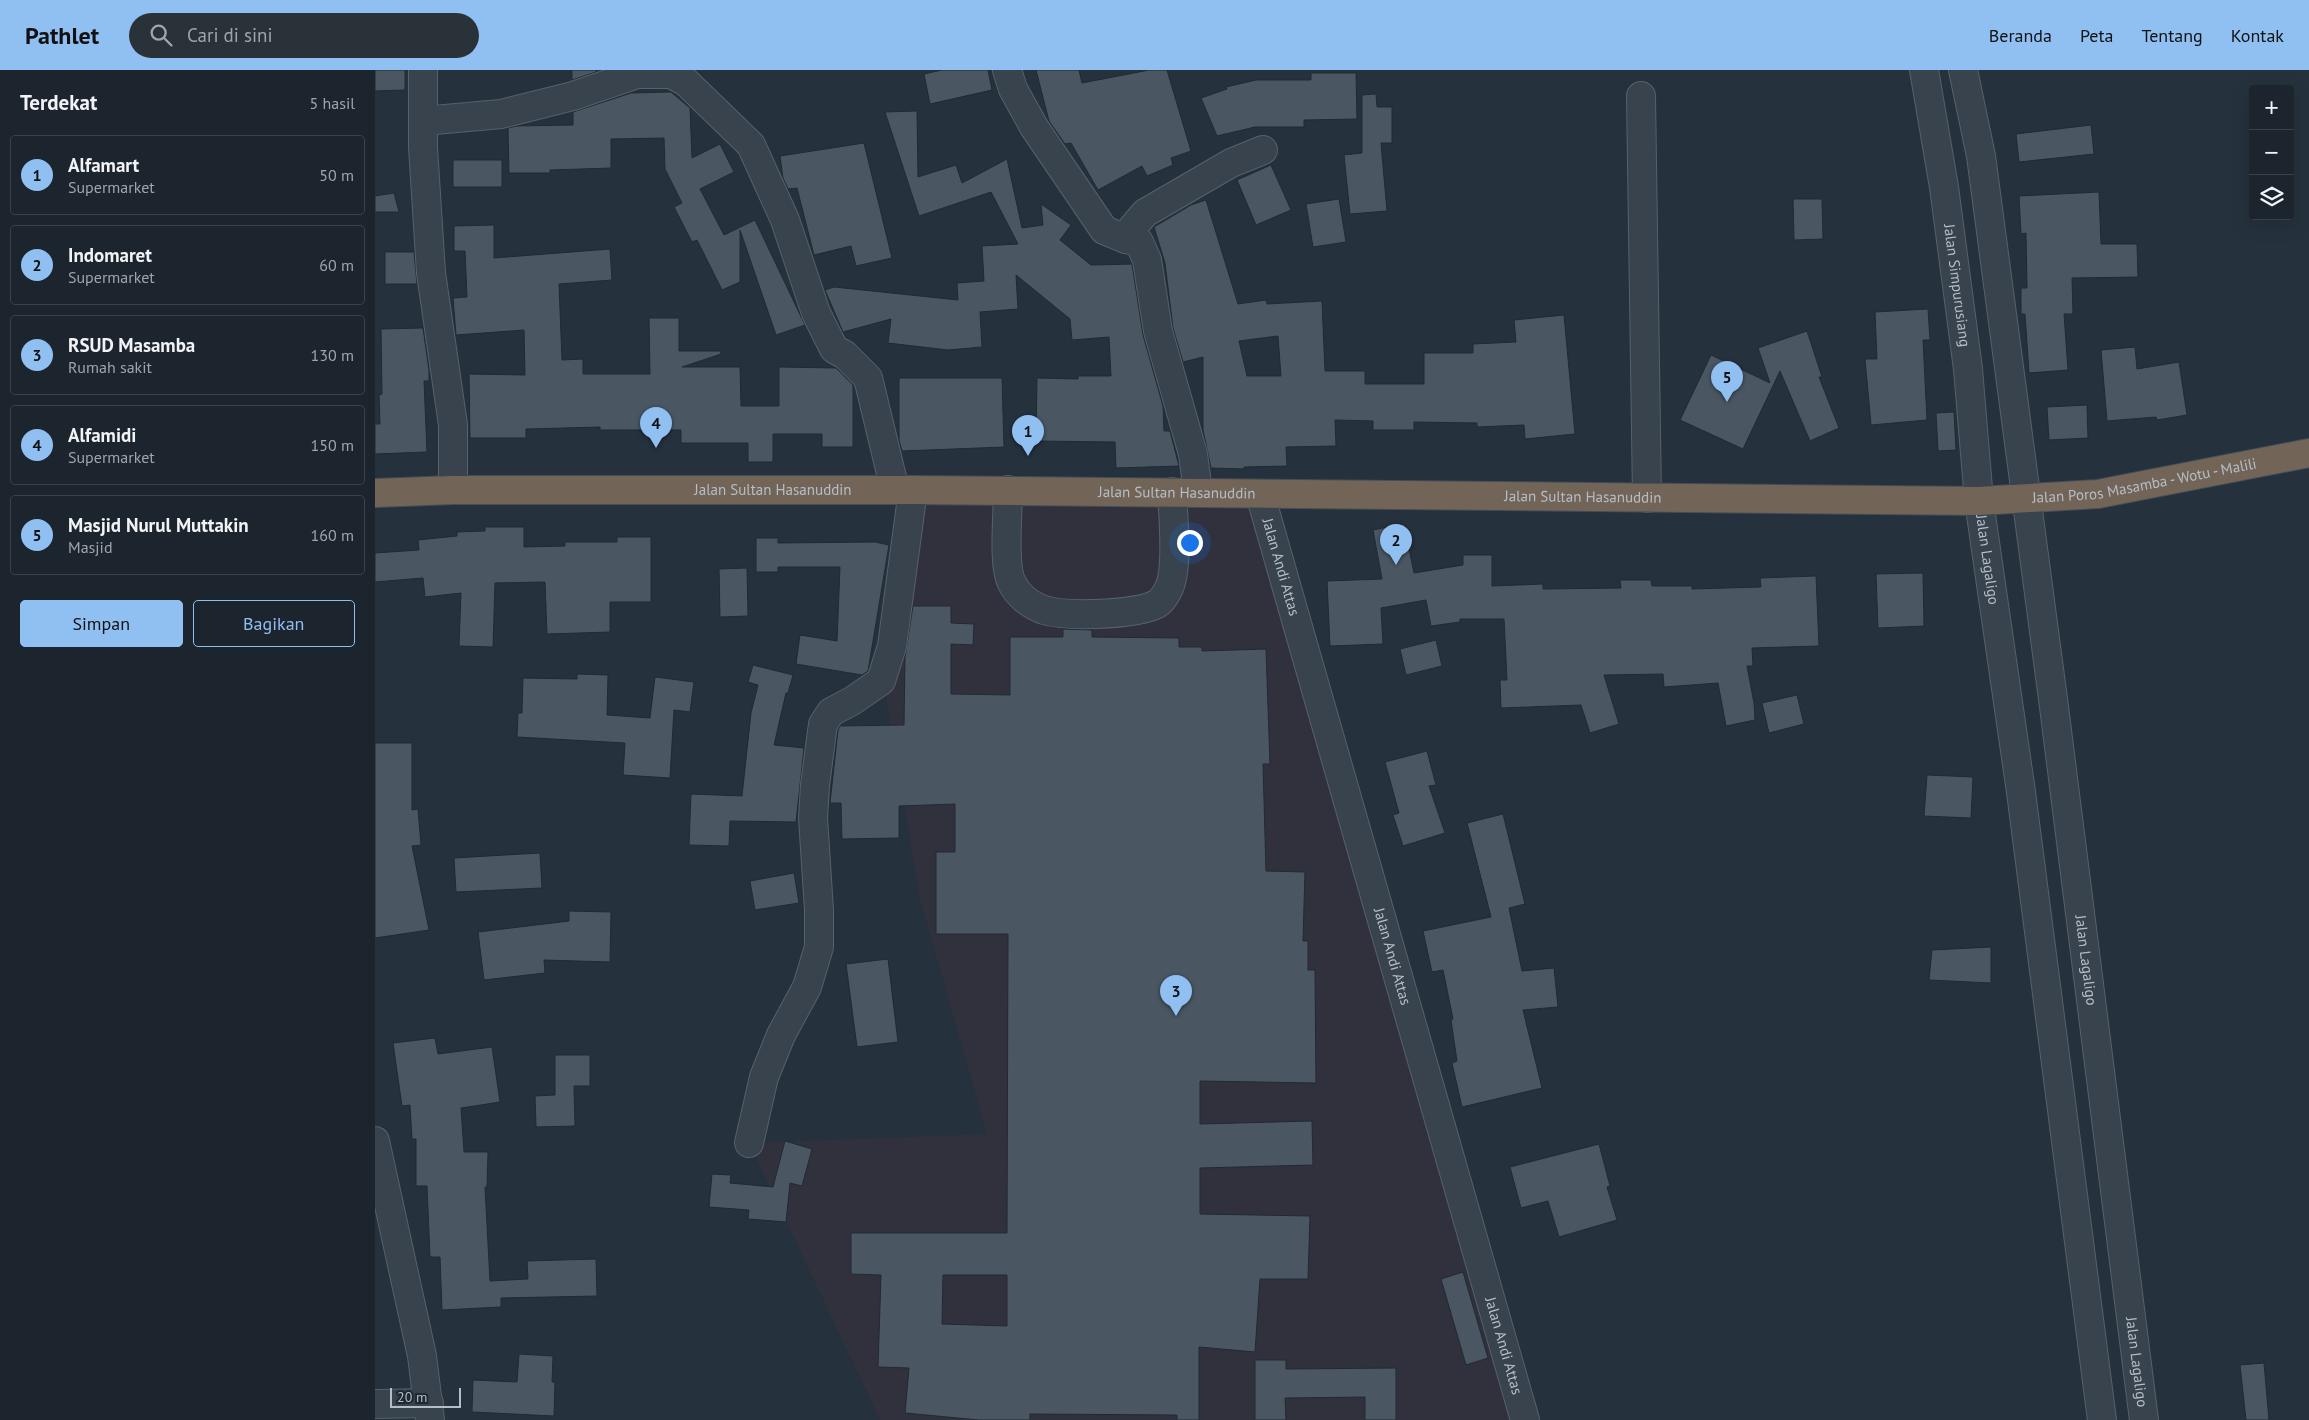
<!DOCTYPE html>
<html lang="id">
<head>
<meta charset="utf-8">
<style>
	body { margin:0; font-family:"PT Sans",sans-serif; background:#293139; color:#f1f3f6 }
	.controls { position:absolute; right:15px; top:15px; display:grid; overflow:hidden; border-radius:5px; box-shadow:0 5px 20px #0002 }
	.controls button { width:45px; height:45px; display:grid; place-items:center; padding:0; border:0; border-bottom:1px solid #3a4249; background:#1c252d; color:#f1f3f6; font:25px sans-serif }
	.scale { position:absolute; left:15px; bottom:12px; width:71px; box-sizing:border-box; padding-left:5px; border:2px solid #b5bec8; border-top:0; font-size:14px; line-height:18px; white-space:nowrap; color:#b5bec8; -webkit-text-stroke:4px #1e2832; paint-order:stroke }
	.you { position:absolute; left:814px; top:472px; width:18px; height:18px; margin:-12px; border:4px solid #fff; border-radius:50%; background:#1a73e8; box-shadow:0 0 0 8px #1a73e833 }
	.badge { display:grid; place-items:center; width:32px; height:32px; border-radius:50%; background:#90bff2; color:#111; font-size:16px; font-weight:700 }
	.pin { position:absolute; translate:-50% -41px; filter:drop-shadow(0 1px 2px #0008) }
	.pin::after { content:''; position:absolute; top:26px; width:18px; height:15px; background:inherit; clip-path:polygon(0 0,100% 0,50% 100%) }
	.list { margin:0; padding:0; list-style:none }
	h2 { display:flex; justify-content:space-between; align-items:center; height:65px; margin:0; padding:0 20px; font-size:21px }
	h2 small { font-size:16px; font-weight:400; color:#a0a5aa }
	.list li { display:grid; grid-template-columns:32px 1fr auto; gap:15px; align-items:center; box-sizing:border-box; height:80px; margin:0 10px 10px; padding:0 10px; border:1px solid #3a4249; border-radius:5px }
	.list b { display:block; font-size:19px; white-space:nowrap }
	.list p { margin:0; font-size:16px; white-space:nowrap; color:#a0a5aa }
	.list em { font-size:16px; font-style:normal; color:#a0a5aa }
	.actions { display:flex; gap:10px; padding:15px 20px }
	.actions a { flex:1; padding:11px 0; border:1px solid #90bff2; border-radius:5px; text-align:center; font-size:18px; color:#90bff2 }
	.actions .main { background:#90bff2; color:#111 }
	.icon { flex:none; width:28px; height:28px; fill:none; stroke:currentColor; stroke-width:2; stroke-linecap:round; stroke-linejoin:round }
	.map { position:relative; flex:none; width:1934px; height:1350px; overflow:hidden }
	header { display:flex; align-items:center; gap:30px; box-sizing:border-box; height:70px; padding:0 25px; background:#90bff2; color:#111 }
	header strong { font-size:24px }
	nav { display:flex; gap:28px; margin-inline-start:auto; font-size:18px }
	.search { width:350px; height:45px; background:#293139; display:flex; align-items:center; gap:12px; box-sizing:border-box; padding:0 18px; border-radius:28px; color:#a0a5aa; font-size:19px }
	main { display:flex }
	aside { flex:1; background:#1c252d }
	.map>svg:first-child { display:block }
</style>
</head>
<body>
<header>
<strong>Pathlet</strong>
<div class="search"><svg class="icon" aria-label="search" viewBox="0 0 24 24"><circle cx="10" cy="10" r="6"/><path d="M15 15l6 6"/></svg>Cari di sini</div>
<nav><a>Beranda</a><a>Peta</a><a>Tentang</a><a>Kontak</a></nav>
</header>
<main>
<aside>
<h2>Terdekat<small>5 hasil</small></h2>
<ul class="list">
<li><span class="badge">1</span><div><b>Alfamart</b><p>Supermarket</p></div><em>50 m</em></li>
<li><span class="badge">2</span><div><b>Indomaret</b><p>Supermarket</p></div><em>60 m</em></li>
<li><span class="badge">3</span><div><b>RSUD Masamba</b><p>Rumah sakit</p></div><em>130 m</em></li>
<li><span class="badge">4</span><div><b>Alfamidi</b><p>Supermarket</p></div><em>150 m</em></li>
<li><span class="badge">5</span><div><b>Masjid Nurul Muttakin</b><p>Masjid</p></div><em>160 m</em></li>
</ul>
<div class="actions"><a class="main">Simpan</a><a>Bagikan</a></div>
</aside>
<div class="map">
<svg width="1934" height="1350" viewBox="0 0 1934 1350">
	<rect width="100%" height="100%" fill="#25313c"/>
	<polygon fill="#31313e" points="540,424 881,426 1135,1350 505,1350 374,1073 612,1064 545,829 509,615"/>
	<g fill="#4a5763" stroke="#202a34" fill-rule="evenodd">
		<polygon points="0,0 30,0 30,20 0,21"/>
		<polygon points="197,0 221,0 221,2 197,10"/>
		<polygon points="567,0 613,0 617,20 555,34 549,4"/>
		<polygon points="661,0 704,0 707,13 774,0 792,0 816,81 796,88 798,95 772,106 767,96 723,120 696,73 690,74 674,51"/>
		<polygon points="936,3 981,3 982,49 929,50 929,57 880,57 842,66 826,28 852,19 851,17 881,10 936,10"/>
		<polygon points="296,22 315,38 317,88 345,74 359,102 325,119 349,165 380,150 430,255 401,265 365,160 365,212 347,220 322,170 317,172 299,137 307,133 290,99 289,68 236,69 236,98 175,100 175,103 134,103 133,58 142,56 198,55 198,42 256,23"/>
		<polygon points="1001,24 1002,37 1017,37 1017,73 1006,73 1012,141 975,144 969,85 987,83 987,25"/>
		<polygon points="542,41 543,107 581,95 587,113 632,89 647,158 668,155 666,134 696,155 685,170 716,195 757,194 768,265 788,336 789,361 795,361 804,396 741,398 740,372 661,371 662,308 703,309 703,306 736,306 734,267 697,270 695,249 641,205 643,239 605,242 607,277 573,280 513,273 516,249 468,262 450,220 459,217 583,230 582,213 609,211 607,176 643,174 616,122 544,146 510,42"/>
		<polygon points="1716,55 1719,84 1644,92 1641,64"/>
		<polygon points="489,73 517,188 481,196 476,176 439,185 422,118 413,119 408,108 405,86"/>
		<rect x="78" y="90" width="49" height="27"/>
		<polygon points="896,95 916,140 881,155 862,110"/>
		<polygon points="1724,122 1726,174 1762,174 1763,207 1697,208 1698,244 1689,244 1693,300 1654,303 1650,244 1646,244 1646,218 1652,218 1651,163 1646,164 1644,126"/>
		<polygon points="19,123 24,142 0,142 0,126"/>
		<polygon points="964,129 971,172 938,177 931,134"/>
		<polygon points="1418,129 1447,129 1448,169 1419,170"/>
		<path d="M 831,130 L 863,234 L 891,230 L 892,234 L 947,231 L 950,301 L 990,301 L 990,314 L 1049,314 L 1049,283 L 1098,283 L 1098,274 L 1141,272 L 1139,250 L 1189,245 L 1200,364 L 1150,369 L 1149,355 L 1102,357 L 1102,353 L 1039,352 L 1039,360 L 998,360 L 998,351 L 960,350 L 961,376 L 911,377 L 912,396 L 869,397 L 869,399 L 836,398 L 828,360 L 828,287 L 808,292 L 798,258 L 790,193 L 779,157 L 816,135 ZM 903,266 L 906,306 L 872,306 L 864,271 Z"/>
		<polygon points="119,155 119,188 235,179 237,210 184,214 187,290 208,289 208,304 275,304 274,248 304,248 304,281 345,281 346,284 307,297 365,297 366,336 404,336 404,297 461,298 478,315 478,377 447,377 447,364 398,364 398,392 373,392 373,373 306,373 306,360 225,360 225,357 151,359 151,368 95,368 94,304 150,305 149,260 81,265 78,228 92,227 90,181 79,181 79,156"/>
		<polygon points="10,182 39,182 42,214 10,214"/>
		<polygon points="1553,239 1555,270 1548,270 1552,350 1496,355 1490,289 1502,289 1500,242"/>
		<polygon points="48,258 54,300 54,311 49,311 52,382 0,384 0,354 5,354 4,325 7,324 6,259"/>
		<polygon points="1432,261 1447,307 1444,307 1464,358 1435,371 1405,301 1368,379 1305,350 1336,285 1395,313 1383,278"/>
		<polygon points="1760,277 1762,299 1804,292 1812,345 1782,350 1781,347 1732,351 1726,280"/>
		<polygon points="524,308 627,308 629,377 527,381 524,370"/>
		<polygon points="1712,335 1713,368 1674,370 1672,337"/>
		<polygon points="1579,342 1581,380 1563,381 1561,343"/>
		<polygon points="1029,454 1039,503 1088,495 1088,485 1117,485 1117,516 1168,514 1168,519 1246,518 1245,510 1276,510 1277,516 1317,516 1317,519 1386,517 1385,508 1441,506 1444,576 1377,578 1378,596 1372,596 1379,633 1380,650 1351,656 1343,613 1289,617 1288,604 1229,605 1244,654 1215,663 1206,635 1126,638 1125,610 1132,610 1129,549 1085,549 1085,552 1056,556 1051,530 1006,538 1008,574 955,576 952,511 1007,509 998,460"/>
		<polygon points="110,457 149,457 149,477 190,476 190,472 242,472 242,467 276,467 276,532 235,532 235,562 172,564 170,512 120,513 118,577 84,576 86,523 50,527 48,508 0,512 0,483 44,480 43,470 82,466 82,462 110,461"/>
		<polygon points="381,468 403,468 403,473 500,472 514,475 493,601 487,605 421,594 425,565 462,571 465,497 403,497 403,502 381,502"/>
		<polygon points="372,498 373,546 345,547 344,499"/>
		<polygon points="1548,503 1549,556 1503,558 1501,504"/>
		<path d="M 538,536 L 576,536 L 576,553 L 599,554 L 598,575 L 576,574 L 576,624 L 635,625 L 635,567 L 688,567 L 688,559 L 717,560 L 717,567 L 804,568 L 804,577 L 827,577 L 827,581 L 891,579 L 895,694 L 888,694 L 891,801 L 930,802 L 928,871 L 933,871 L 933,900 L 940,900 L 941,1013 L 825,1011 L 825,1054 L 937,1051 L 938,1095 L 825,1098 L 825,1144 L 935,1146 L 933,1209 L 885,1209 L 880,1282 L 824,1277 L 824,1350 L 802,1350 L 802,1345 L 655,1344 L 655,1350 L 604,1350 L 530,1343 L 534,1298 L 503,1297 L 506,1205 L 476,1204 L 476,1163 L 632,1163 L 633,864 L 561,864 L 561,782 L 580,782 L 580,734 L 524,736 L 524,768 L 467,769 L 466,733 L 455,733 L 463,660 L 465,656 L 529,655 L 530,587 ZM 568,1205 L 632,1205 L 632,1256 L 567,1254 Z"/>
		<polygon points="1061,570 1067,596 1031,605 1025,579"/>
		<polygon points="378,595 418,605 413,623 411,623 399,675 429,678 421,752 355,751 354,776 314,775 316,724 367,726 376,643 383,615 373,612"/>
		<polygon points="202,604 233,605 232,645 275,648 280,607 319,612 315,642 299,640 295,708 248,705 250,673 142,667 143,643 147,643 148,608 202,609"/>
		<polygon points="1422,625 1429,654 1394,663 1387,633"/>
		<polygon points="0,673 37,673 37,740 43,739 46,775 37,776 54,860 0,868"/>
		<polygon points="1052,681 1061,715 1054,716 1070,763 1028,776 1018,745 1024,743 1010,692"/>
		<polygon points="1552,705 1598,707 1596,748 1549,746"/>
		<polygon points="1128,744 1150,834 1134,838 1147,901 1179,898 1183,937 1148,940 1167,1018 1087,1037 1077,993 1082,991 1076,950 1078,949 1068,900 1057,902 1048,861 1116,847 1092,753"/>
		<polygon points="165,783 167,818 81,822 79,788"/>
		<polygon points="419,803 424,833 380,840 375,811"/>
		<polygon points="194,841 236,842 235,892 169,890 170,903 109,910 103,862 194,851"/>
		<polygon points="1616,877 1616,913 1554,910 1557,880"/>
		<polygon points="513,889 523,972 482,977 471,894"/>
		<polygon points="60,968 63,984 117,977 125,1032 86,1038 89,1082 113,1082 112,1117 110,1117 115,1211 153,1209 152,1191 221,1189 222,1226 126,1228 126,1237 67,1240 65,1187 55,1187 52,1116 41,1116 41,1069 37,1069 35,1035 27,1036 18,973"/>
		<polygon points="180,985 215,985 215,1016 199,1016 200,1056 161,1057 160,1026 180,1025"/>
		<polygon points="410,1071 437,1079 427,1116 415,1113 411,1152 373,1149 374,1140 334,1137 337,1104 356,1105 355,1113 398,1117"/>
		<polygon points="1224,1074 1235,1116 1232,1117 1242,1150 1184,1167 1173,1131 1146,1138 1135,1097"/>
		<polygon points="1088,1202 1113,1288 1091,1295 1066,1209"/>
		<polygon points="144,1284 178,1286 177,1312 180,1312 179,1346 97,1342 98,1310 142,1312"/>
		<polygon points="880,1290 911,1290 911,1299 1021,1298 1021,1350 990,1350 990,1327 910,1328 911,1350 880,1350"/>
		<polygon points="1889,1293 1894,1350 1871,1350 1865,1295"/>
	</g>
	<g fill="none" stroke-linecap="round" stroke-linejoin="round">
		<defs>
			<g id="minor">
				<polyline points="48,0 48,77 56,203 78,355 78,420"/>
				<polyline points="632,0 638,19 659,57 729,160 751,169 764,172 772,190 783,261 818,384 823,422"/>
				<path id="s1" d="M 1549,0 L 1569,117 L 1593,299 L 1604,431 L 1646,722 L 1727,1350"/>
				<path id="s2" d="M 1588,0 L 1606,86 L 1678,629 L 1769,1350"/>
				<polyline points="1266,26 1272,428"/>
				<polyline points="48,51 126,44 198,26 262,4 296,4 311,12 376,75 410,150 441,243 459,279 470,285 493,308 520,420"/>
				<polyline points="751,169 758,157 770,143 856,93 888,80"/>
				<path d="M 633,420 C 633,442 628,493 636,511 C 642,525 655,535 669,540 C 692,547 760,545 782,534 C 786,532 791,524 793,520 C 804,501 798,446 797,422"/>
				<path id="s3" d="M 885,424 L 1150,1350"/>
				<polyline points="0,1071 47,1286 55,1350"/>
				<polyline points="374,1073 389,1007 406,965 432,917 444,877 444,840 438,748 440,715 448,654 456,642 477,631 506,611 517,576 538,420"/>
				<polyline points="0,1334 54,1333"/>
			</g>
			<g id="highway">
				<path id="s4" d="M 0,423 L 78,420 L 538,420 L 1604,431 L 1723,424 L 1934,383"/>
			</g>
		</defs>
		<use href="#minor" stroke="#57616b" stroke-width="30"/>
		<use href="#highway" stroke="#444e58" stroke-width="30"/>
		<use href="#minor" stroke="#39434d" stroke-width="28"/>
		<use href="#highway" stroke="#726557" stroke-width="28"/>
	</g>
	<g text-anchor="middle" stroke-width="4.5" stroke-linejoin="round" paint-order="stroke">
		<g font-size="15" fill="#b5bec8" stroke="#1e2832">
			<text dy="5" stroke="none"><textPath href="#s1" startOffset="218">Jalan Simpurusiang</textPath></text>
			<text dy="5" stroke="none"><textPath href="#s4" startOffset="1771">Jalan Poros Masamba - Wotu - Malili</textPath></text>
			<text dy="5" stroke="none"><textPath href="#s4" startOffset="398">Jalan Sultan Hasanuddin</textPath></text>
			<text dy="5" stroke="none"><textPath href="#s4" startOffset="802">Jalan Sultan Hasanuddin</textPath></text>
			<text dy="5" stroke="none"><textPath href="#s4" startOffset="1208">Jalan Sultan Hasanuddin</textPath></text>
			<text dy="5" stroke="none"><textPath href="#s1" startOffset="494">Jalan Lagaligo</textPath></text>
			<text dy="5" stroke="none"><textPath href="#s3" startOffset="76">Jalan Andi Attas</textPath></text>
			<text dy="5" stroke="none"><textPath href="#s3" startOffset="481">Jalan Andi Attas</textPath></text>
			<text dy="5" stroke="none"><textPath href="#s2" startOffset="899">Jalan Lagaligo</textPath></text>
			<text dy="5" stroke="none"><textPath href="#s3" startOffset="886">Jalan Andi Attas</textPath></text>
			<text dy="5" stroke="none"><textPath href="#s2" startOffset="1304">Jalan Lagaligo</textPath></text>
		</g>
	</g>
</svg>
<div class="controls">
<button>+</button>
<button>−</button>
<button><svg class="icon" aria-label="layers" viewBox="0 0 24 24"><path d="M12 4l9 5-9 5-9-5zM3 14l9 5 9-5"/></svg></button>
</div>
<div class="scale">20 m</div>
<div class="you"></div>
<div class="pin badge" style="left:653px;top:386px">1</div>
<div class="pin badge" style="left:1021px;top:495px">2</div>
<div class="pin badge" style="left:801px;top:946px">3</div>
<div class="pin badge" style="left:281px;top:378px">4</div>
<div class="pin badge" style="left:1352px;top:332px">5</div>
</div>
</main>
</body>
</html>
